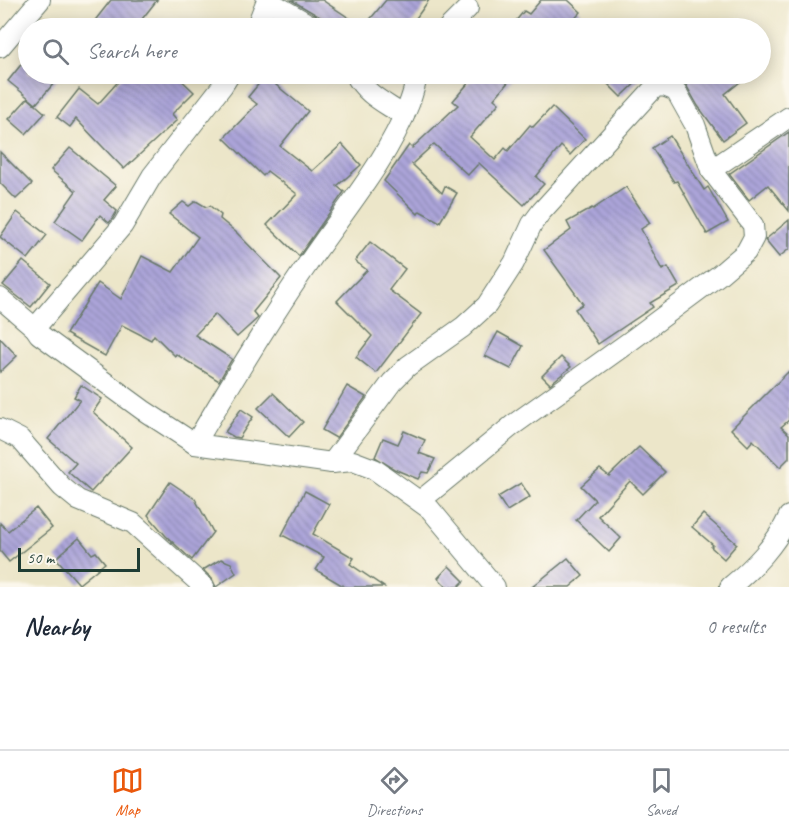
<!DOCTYPE html>
<html lang="en">
<head>
<meta charset="utf-8">
<style>
	body { margin:0; font-family:Caveat,sans-serif; background:#f6f6f7; color:#1f2937 }
	.scale { position:absolute; left:18px; bottom:15px; width:122px; box-sizing:border-box; padding-left:6px; border:3px solid #1f3d34; border-top:0; font-size:16px; line-height:21px; white-space:nowrap; color:#1f3d34; -webkit-text-stroke:4px #fbf7ec; paint-order:stroke }
	.list { margin:0; padding:0; list-style:none }
	h2 { display:flex; justify-content:space-between; align-items:center; height:78px; margin:0; padding:0 24px; font-size:26px }
	h2 small { font-size:20px; font-weight:400; color:#747a83 }
	.icon { flex:none; width:33px; height:33px; fill:none; stroke:currentColor; stroke-width:2; stroke-linecap:round; stroke-linejoin:round }
	.map { position:relative; flex:none; width:789px; height:587px; overflow:hidden }
	.search { position:absolute; background:#fff; box-shadow:0 3px 15px #0003; left:18px; right:18px; top:18px; height:66px; display:flex; align-items:center; gap:15px; box-sizing:border-box; padding:0 21px; border-radius:33px; color:#747a83; font-size:22px }
	.sheet { height:162px; background:#fff }
	nav { display:flex; justify-content:space-around; align-items:center; box-sizing:border-box; height:84px; border-top:2px solid #e0e1e3; background:#fff; font-size:16px; color:#747a83 }
	nav a { display:grid; justify-items:center; gap:3px }
	nav .on { color:#ea580c }
	.map>svg:first-child { display:block }
</style>
</head>
<body>
<div class="map">
<svg width="789" height="587" viewBox="0 0 789 587">
	<defs>
		<pattern id="building-back-hatch" width="6" height="6" patternUnits="userSpaceOnUse" patternTransform="scale(1.5)"><rect width="6" height="6" fill="#aca4d9"/><path d="M-1 5l2 2M0 0l6 6M5-1l2 2" fill="none" stroke="#8b87b1"/></pattern>
	</defs>
	<rect width="100%" height="100%" fill="#fbf7ec"/>
	<filter id="ink" filterUnits="userSpaceOnUse"><feTurbulence type="fractalNoise" baseFrequency=".0167" numOctaves="2"/><feDisplacementMap in="SourceGraphic" scale="12" xChannelSelector="R" yChannelSelector="G"/><feConvolveMatrix kernelMatrix="1 2 1 2 8 2 1 2 1" color-interpolation-filters="sRGB"/></filter>
	<filter id="wash" filterUnits="userSpaceOnUse"><feTurbulence type="fractalNoise" baseFrequency=".008" numOctaves="4" result="noise"/><feDisplacementMap in="SourceGraphic" scale="24" xChannelSelector="R" yChannelSelector="G"/><feGaussianBlur stdDeviation="1.35" result="paint"/><feColorMatrix in="noise" values="0 0 0 0 0 0 0 0 0 0 0 0 0 0 0 0 0 1.4 0 .05"/><feComposite in="paint" operator="in"/></filter>
	<g filter="url(#wash)">
		<rect width="100%" height="100%" fill="#ece6c9"/>
		<g id="blocks">
			<g fill="url(#building-back-hatch)">
				<polygon points="111,0 157,0 135,28 89,28"/>
				<polygon points="291,0 322,0 364,28 327,28 326,23 322,18"/>
				<polygon points="386,0 429,0 409,28 374,28 367,23"/>
				<polygon points="541,0 568,0 581,12 566,28 510,28 524,11 529,14"/>
				<polygon points="28,56 28,74 62,74 36,104 8,81"/>
				<polygon points="125,74 175,74 194,92 172,114 177,120 124,169 76,119 70,127 57,117 79,89 98,104"/>
				<polygon points="480,74 515,74 494,99 499,103 470,137 495,160 505,148 508,151 530,125 533,127 552,107 585,139 570,155 561,146 536,177 544,184 524,205 479,163 468,175 434,144 412,164 442,193 445,186 457,193 440,222 420,211 418,214 384,181 409,145 412,148 458,105 453,101 471,80 473,81"/>
				<polygon points="598,74 645,74 621,97"/>
				<polygon points="673,74 750,74 725,94 746,123 723,140 698,106 686,85"/>
				<polygon points="265,76 308,111 280,146 312,171 342,144 361,165 337,186 344,192 299,256 267,225 297,194 267,171 263,176 224,138 257,104 248,97"/>
				<polygon points="28,98 45,113 26,134 9,119"/>
				<polygon points="789,132 789,211 768,185 749,200 729,174"/>
				<polygon points="670,136 704,190 708,187 728,222 707,234 677,181 674,182 652,148"/>
				<polygon points="70,148 116,186 104,200 117,211 113,218 109,223 100,215 82,240 55,221 76,191 51,170"/>
				<polygon points="0,152 32,184 16,199 0,183"/>
				<polygon points="626,187 650,223 641,229 662,270 668,267 679,286 650,303 653,307 598,344 575,309 583,304 544,250 571,230 567,222 592,208 593,209"/>
				<polygon points="196,201 206,207 210,206 221,215 220,219 237,233 281,278 253,312 258,318 237,337 215,314 195,335 232,359 219,381 176,354 175,356 154,335 151,340 122,325 105,356 66,334 98,283 121,299 142,256 173,272 198,237 169,214 183,202 189,206"/>
				<polygon points="17,212 47,235 28,259 0,237"/>
				<polygon points="789,220 789,249 779,257 765,240"/>
				<polygon points="370,242 405,269 389,290 421,314 376,373 356,357 372,336 337,301 367,270 355,261"/>
				<polygon points="23,261 50,283 31,307 3,285"/>
				<polygon points="498,332 523,346 511,369 485,356"/>
				<polygon points="0,338 17,356 0,372"/>
				<polygon points="561,357 571,367 550,384 542,376"/>
				<polygon points="789,371 789,420 781,427 789,434 789,458 780,467 753,440 748,446 731,429"/>
				<polygon points="81,385 102,399 93,412 132,447 91,492 68,472 76,463 48,439 80,400 74,397"/>
				<polygon points="347,386 366,397 336,438 322,430"/>
				<polygon points="273,393 303,422 289,437 258,408"/>
				<polygon points="241,409 253,417 239,438 234,437 225,432"/>
				<polygon points="404,431 425,440 419,453 435,459 428,473 422,472 418,479 394,469 375,457 383,438 398,444"/>
				<polygon points="639,447 665,472 643,494 630,481 598,516 621,538 609,552 576,520 595,500 581,486 600,469 609,476"/>
				<polygon points="170,482 195,499 213,532 192,560 166,536 148,515"/>
				<polygon points="521,483 530,497 507,511 498,497"/>
				<polygon points="305,491 329,504 313,534 354,558 350,564 384,587 345,587 316,570 324,557 282,535"/>
				<polygon points="36,508 52,528 9,562 0,551 0,523 8,531"/>
				<polygon points="703,514 737,544 724,559 711,547 713,545 692,527"/>
				<polygon points="79,538 92,554 96,552 105,563 79,584 56,558"/>
				<polygon points="568,558 583,576 570,587 532,587"/>
				<polygon points="221,559 231,563 236,573 216,587 212,579 203,570"/>
				<polygon points="449,566 464,581 458,587 447,587 438,578"/>
			</g>
		</g>
	</g>
	<g filter="url(#ink)">
		<use href="#blocks" fill-opacity="0" stroke="#677868" stroke-width="1.5"/>
		<g fill="none" stroke-linecap="round" stroke-linejoin="round">
			<defs>
				<g id="minor">
					<polyline points="267,0 315,28"/>
					<polyline points="256,28 267,0"/>
					<polyline points="448,28 468,8"/>
					<polyline points="0,47 40,0"/>
					<path d="M 355,74 C 367,96 384,102 404,116"/>
					<polyline points="711,170 789,117"/>
					<polyline points="0,298 35,328 39,334 143,410 195,444 332,463 353,461 374,469 430,509 495,587"/>
					<polyline points="35,328 123,225 152,176 223,85 230,74"/>
					<polyline points="0,429 20,439 62,487 78,500 133,523 204,587"/>
					<path d="M 195,444 C 231,383 267,323 307,265 C 342,213 386,163 409,104 C 413,94 415,84 418,74"/>
					<polyline points="332,463 392,382 408,366 463,327 487,305 514,263 532,224 541,212 655,87 664,86 676,91 695,125 711,170 753,225 754,237 746,252 719,275 629,342 513,425 420,501"/>
					<path d="M 730,587 C 754,567 776,545 789,516"/>
				</g>
			</defs>
			<use href="#minor" stroke="#677868" stroke-width="22"/>
			<use href="#minor" stroke="#fff" stroke-width="20"/>
		</g>
	</g>
</svg>
<div class="scale">50 m</div>
<div class="search"><svg class="icon" aria-label="search" viewBox="0 0 24 24"><circle cx="10" cy="10" r="6"/><path d="M15 15l6 6"/></svg>Search here</div>
</div>
<section class="sheet">
<h2>Nearby<small>0 results</small></h2>
<ul class="list">
</ul>
</section>
<nav>
<a class="on"><svg class="icon" aria-label="map" viewBox="0 0 24 24"><path d="M3 6l6-2 6 2 6-2v14l-6 2-6-2-6 2zM9 4v14M15 6v14"/></svg>Map</a>
<a><svg class="icon" aria-label="directions" viewBox="0 0 24 24"><path d="M12 3l9 9-9 9-9-9zM9 14v-3h6M13 9l2 2-2 2"/></svg>Directions</a>
<a><svg class="icon" aria-label="saved" viewBox="0 0 24 24"><path d="M7 4h10v16l-5-4-5 4z"/></svg>Saved</a>
</nav>
</body>
</html>
